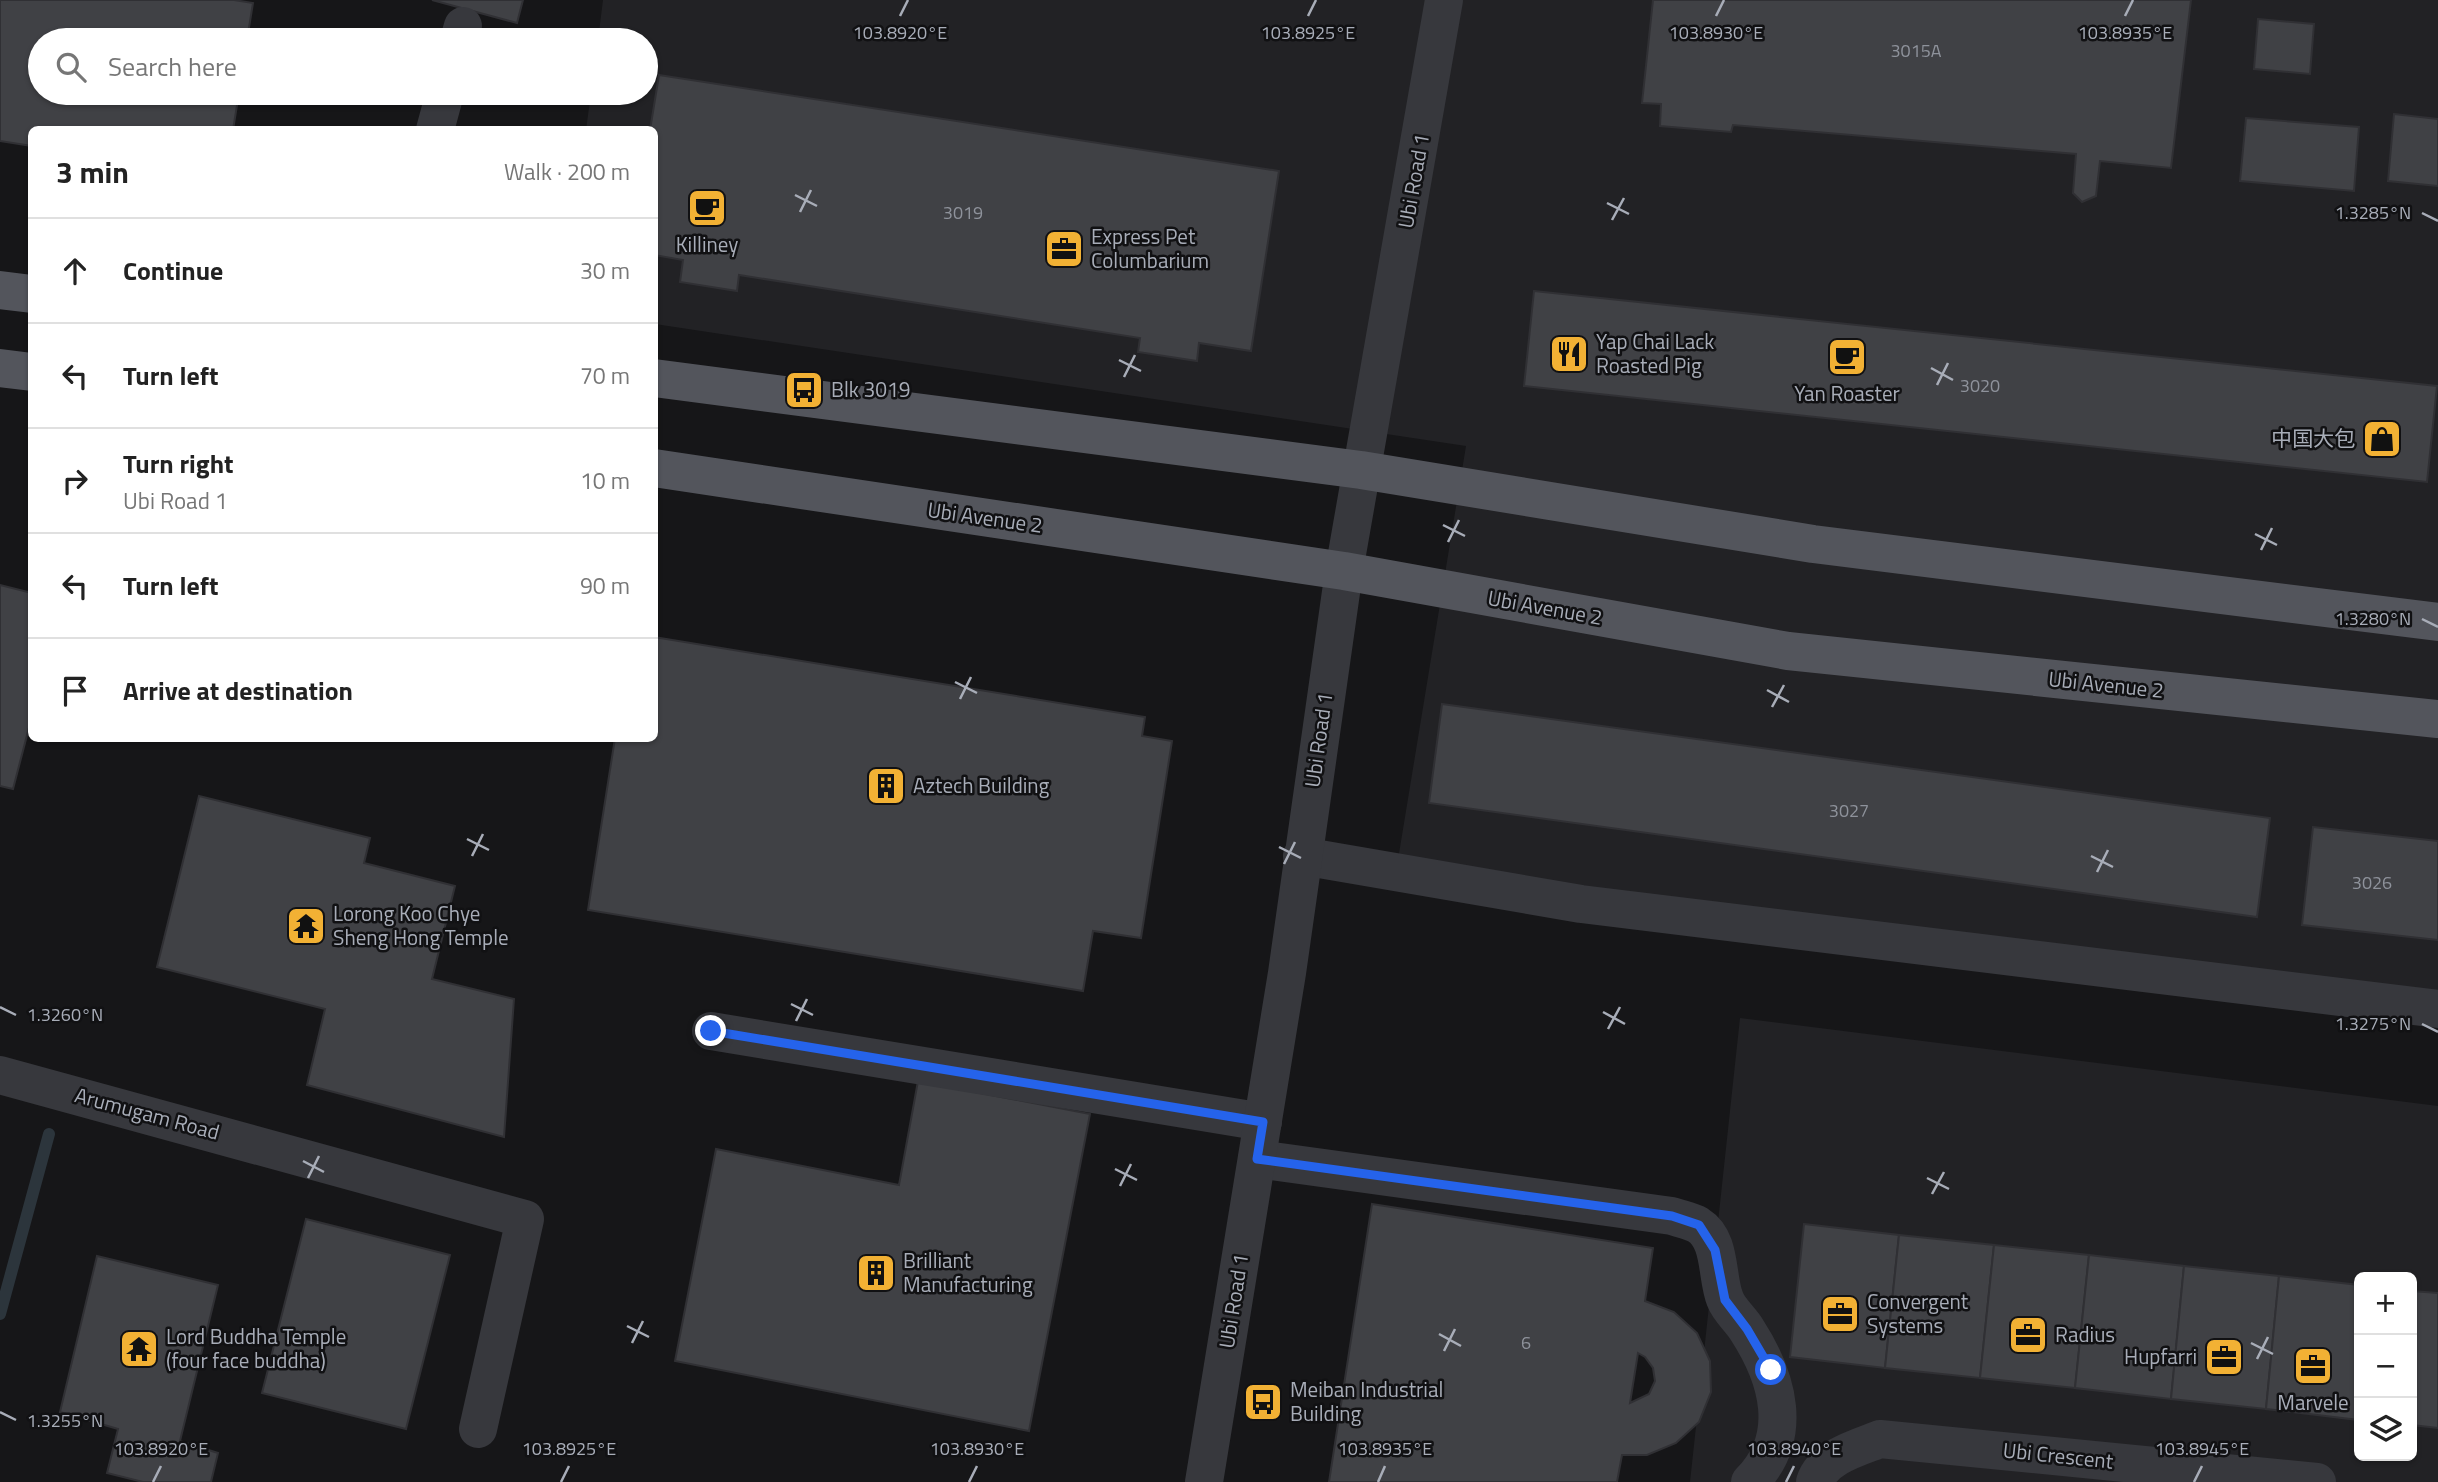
<!DOCTYPE html>
<html lang="en">
<head>
<meta charset="utf-8">
<style>
	body { margin:0; font-family:"Titillium Web","Noto Sans SC",sans-serif; background:#f6f6f6; color:#222 }
	.controls { position:absolute; right:21px; bottom:21px; display:grid; overflow:hidden; border-radius:10px; box-shadow:0 2px 5px #0004 }
	.controls button { width:63px; height:63px; display:grid; place-items:center; padding:0; border:0; border-bottom:2px solid #e0e0e0; background:#fff; color:#222; font:35px sans-serif }
	.stop { position:absolute; width:21px; height:21px; margin:-16px; border:5px solid #2563eb; border-radius:50%; background:#fff }
	.stop.end { background:#2563eb; border-color:#fff; box-shadow:0 2px 7px #0008 }
	.list { margin:0; padding:0; list-style:none }
	h2 { display:flex; justify-content:space-between; align-items:center; height:91px; margin:0; padding:0 28px; font-size:30px }
	h2 small { font-size:23px; font-weight:400; color:#767676 }
	.list li { display:grid; grid-template-columns:46px 1fr auto; gap:21px; align-items:center; box-sizing:border-box; height:105px; padding:0 28px; border-top:2px solid #e0e0e0 }
	.list b { display:block; font-size:26px; white-space:nowrap }
	.list p { margin:0; font-size:23px; white-space:nowrap; color:#767676 }
	.list em { font-size:23px; font-style:normal; color:#767676 }
	.icon { flex:none; width:38px; height:38px; fill:none; stroke:currentColor; stroke-width:2; stroke-linecap:round; stroke-linejoin:round }
	.map { position:relative; flex:none; width:2438px; height:1482px; overflow:hidden }
	.search { position:absolute; background:#fff; box-shadow:0 2px 5px #0004; left:28px; top:28px; width:630px; height:77px; display:flex; align-items:center; gap:18px; box-sizing:border-box; padding:0 24px; border-radius:38px; color:#767676; font-size:26px }
	.panel { position:absolute; background:#fff; box-shadow:0 2px 5px #0004; left:28px; top:126px; width:630px; height:616px; border-radius:10px }
	.map>svg:first-child { display:block }
</style>
</head>
<body>
<div class="map">
<svg width="2438" height="1482" viewBox="0 0 2438 1482">
	<rect width="100%" height="100%" fill="#161618"/>
	<g fill="#222225" fill-rule="evenodd">
		<polygon points="603,0 2438,0 2438,1021 1393,890 1466,446 655,324 654,130 586,130 591,93 646,93 646,40 598,40"/>
		<path d="M 1740,1018 L 2438,1106 L 2438,1482 L 1690,1482 ZM 2359,1277 L 2412,1277 L 2412,1456 L 2359,1456 Z"/>
	</g>
	<g fill="none" stroke-linecap="round" stroke-linejoin="round">
		<polyline stroke="#2c353c" stroke-width="12" points="0,1314 49,1134"/>
	</g>
	<g fill="#404145" stroke="#303034" stroke-width="2" fill-rule="evenodd">
		<polygon points="0,0 234,0 253,3 247,40 40,40 40,93 239,93 233,130 32,130 32,146 0,141"/>
		<polygon points="432,0 523,0 517,23"/>
		<polygon points="1653,0 2191,0 2171,168 2100,161 2096,196 2082,202 2073,193 2076,154 1733,125 1731,132 1660,126 1661,104 1642,103"/>
		<polygon points="2258,19 2314,24 2310,74 2254,69"/>
		<polygon points="659,75 1279,171 1251,351 1199,343 1197,361 1138,352 1140,338 739,275 737,291 680,282 683,260 654,255 654,130 650,130"/>
		<polygon points="2394,114 2438,119 2438,186 2388,181"/>
		<polygon points="2246,118 2359,127 2354,191 2240,181"/>
		<polygon points="1534,291 2437,386 2427,482 1524,386"/>
		<polygon points="0,585 32,593 32,716 13,789 0,786"/>
		<polygon points="654,637 1145,717 1142,736 1172,741 1141,938 1093,931 1083,991 588,910 615,738 654,738"/>
		<polygon points="1442,704 2270,818 2257,917 1429,803"/>
		<polygon points="199,796 370,838 364,863 455,886 432,979 514,999 504,1137 307,1085 325,1009 157,967"/>
		<polygon points="2313,827 2438,841 2438,940 2302,925"/>
		<polygon points="918,1081 1090,1114 1029,1431 675,1361 716,1149 899,1185"/>
		<path d="M 1372,1204 L 1653,1248 L 1645,1301 L 1674,1312 L 1697,1333 L 1710,1361 L 1711,1392 L 1699,1422 L 1676,1443 L 1647,1455 L 1622,1455 L 1617,1482 L 1329,1482 ZM 1638,1353 L 1645,1357 L 1653,1368 L 1655,1381 L 1649,1394 L 1630,1403 Z"/>
		<polygon points="306,1219 450,1255 406,1429 262,1393"/>
		<polygon points="1804,1224 1899,1235 1885,1368 1790,1357"/>
		<polygon points="1899,1235 1994,1245 1980,1378 1885,1368"/>
		<polygon points="1994,1245 2089,1255 2075,1388 1980,1378"/>
		<polygon points="2089,1255 2184,1266 2171,1399 2075,1388"/>
		<polygon points="97,1256 218,1285 180,1441 218,1453 211,1482 143,1482 107,1473 118,1429 60,1412"/>
		<polygon points="2184,1266 2279,1276 2266,1409 2171,1399"/>
		<polygon points="2279,1276 2359,1285 2359,1420 2266,1409"/>
		<polygon points="2412,1291 2438,1293 2438,1428 2412,1425"/>
	</g>
	<g fill="none" stroke-linecap="round" stroke-linejoin="round">
		<g stroke="#37383d" stroke-width="38">
			<polyline points="459,40 463,26"/>
			<polyline points="435,130 445,93"/>
			<polyline points="1302,856 1581,904 2438,1009"/>
			<polyline points="711,1031 1263,1122"/>
			<polyline points="0,1075 525,1219 478,1429"/>
			<path d="M 1257,1159 L 1672,1216 C 1680,1219 1691,1221 1698,1225 C 1722,1240 1716,1277 1725,1299 C 1729,1310 1741,1320 1747,1330 C 1778,1378 1795,1437 1750,1482"/>
			<polyline points="1204,1482 1287,973 1344,571 1444,0"/>
			<path d="M 1815,1482 C 1823,1457 1857,1448 1880,1439 L 2317,1482"/>
		</g>
		<g stroke="#53555c" stroke-width="38">
			<polyline points="0,290 32,294"/>
			<polyline points="0,368 32,372"/>
			<polyline points="654,378 1361,470 1813,544 2438,622"/>
			<polyline points="654,468 1344,571 1788,651 2438,719"/>
		</g>
	</g>
	<g fill="none" stroke-linecap="round" stroke-linejoin="round">
		<polyline stroke="#2563eb" stroke-width="9" points="711,1031 1263,1122 1257,1159 1672,1216 1699,1225 1715,1250 1725,1300 1747,1329 1771,1370"/>
	</g>
	<path fill="none" stroke="#a8adb8" stroke-width="2.5" d="M 900,16 L 908,0M 1308,16 L 1316,0M 1716,16 L 1724,0M 2125,16 L 2133,0M 795,195 L 817,206M 1607,203 L 1629,214M 800,212 L 811,190M 2422,213 L 2438,221M 1612,220 L 1624,198M 1119,360 L 1141,371M 1931,368 L 1953,380M 1124,377 L 1135,355M 1937,385 L 1948,363M 1443,525 L 1465,536M 2255,534 L 2277,545M 1448,542 L 1459,520M 2261,550 L 2272,528M 2422,619 L 2438,627M 955,682 L 977,693M 1767,690 L 1789,702M 960,699 L 971,677M 1772,707 L 1784,685M 467,839 L 489,850M 1279,847 L 1301,858M 472,856 L 483,834M 2091,856 L 2113,867M 1284,864 L 1295,842M 2097,872 L 2108,850M 791,1004 L 813,1015M 0,1007 L 16,1015M 1603,1012 L 1625,1024M 796,1021 L 807,999M 2422,1024 L 2438,1032M 1608,1029 L 1620,1007M 303,1161 L 324,1172M 1115,1169 L 1137,1180M 308,1178 L 319,1156M 1927,1178 L 1949,1189M 1120,1186 L 1131,1164M 1932,1194 L 1944,1172M 627,1326 L 649,1337M 1439,1334 L 1461,1346M 632,1343 L 643,1321M 2251,1343 L 2273,1354M 1444,1351 L 1455,1329M 2257,1359 L 2268,1337M 0,1412 L 16,1420M 153,1482 L 161,1466M 561,1482 L 569,1466M 969,1482 L 977,1466M 1378,1482 L 1385,1466M 1786,1482 L 1794,1466M 2194,1482 L 2202,1466"/>
	<defs>
		<symbol id="cafe-square" viewBox="-11 -11 22 22"><rect x="-9" y="-9" width="18" height="18" rx="4" fill="#f2b134" stroke="#111113"/><path d="M-5.5-4.5H6V0H3Q3 3.5 0 3.5H-2.5Q-5.5 3.5-5.5 0ZM3-3.2v2h1.7v-2ZM-6 4.5H4V6H-6Z" fill="#111"/></symbol>
		<symbol id="office-square" viewBox="-11 -11 22 22"><rect x="-9" y="-9" width="18" height="18" rx="4" fill="#f2b134" stroke="#111113"/><path d="M-6-3h4V-5.5h4V-3h4V5H-6ZM-1-4.5V-3h2v-1.5ZM-6 0V1H6V0Z" fill="#111"/></symbol>
		<symbol id="restaurant-square" viewBox="-11 -11 22 22"><rect x="-9" y="-9" width="18" height="18" rx="4" fill="#f2b134" stroke="#111113"/><path d="M-5-6h1v4h1v-4h1v4h1v-4h1v5L-1.5 .5V6h-2V.5L-5-1ZM5-6V6H3V1.5H1.5Q1.5-4 5-6Z" fill="#111"/></symbol>
		<symbol id="bus-square" viewBox="-11 -11 22 22"><rect x="-9" y="-9" width="18" height="18" rx="4" fill="#f2b134" stroke="#111113"/><path d="M-5-6H5V4H4V6H2V4H-2V6H-4V4H-5ZM-3.5-4V0h7V-4ZM-3.5 1.2v1.5H-2V1.2ZM2 1.2v1.5H3.5V1.2Z" fill="#111"/></symbol>
		<symbol id="shop-square" viewBox="-11 -11 22 22"><rect x="-9" y="-9" width="18" height="18" rx="4" fill="#f2b134" stroke="#111113"/><path d="M-5-2.5h2.3a2.7 3.5 0 0 1 5.4 0H5L5.5 6h-11ZM-1.5-2.5h3a1.5 2.3 0 0 0-3 0Z" fill="#111"/></symbol>
		<symbol id="building-square" viewBox="-11 -11 22 22"><rect x="-9" y="-9" width="18" height="18" rx="4" fill="#f2b134" stroke="#111113"/><path d="M-4-6H4V6H1V3H-1V6H-4ZM-2.5-4.3h1.7v1.8h-1.7ZM.8-4.3h1.7v1.8H.8ZM-2.5-1h1.7V.8h-1.7ZM.8-1h1.7V.8H.8Z" fill="#111"/></symbol>
		<symbol id="temple-square" viewBox="-11 -11 22 22"><rect x="-9" y="-9" width="18" height="18" rx="4" fill="#f2b134" stroke="#111113"/><path d="M0-6L5-2H3V0L6.5 2.5H4V6H1.5V3h-3V6H-4V2.5H-6.5L-3 0V-2H-5Z" fill="#111"/></symbol>
	</defs>
	<g fill-rule="evenodd">
		<use href="#cafe-square" x="685" y="186" width="44" height="44"/>
		<use href="#office-square" x="1042" y="227" width="44" height="44"/>
		<use href="#restaurant-square" x="1547" y="332" width="44" height="44"/>
		<use href="#cafe-square" x="1825" y="335" width="44" height="44"/>
		<use href="#bus-square" x="782" y="368" width="44" height="44"/>
		<use href="#shop-square" x="2360" y="417" width="44" height="44"/>
		<use href="#building-square" x="864" y="764" width="44" height="44"/>
		<use href="#temple-square" x="284" y="904" width="44" height="44"/>
		<use href="#building-square" x="854" y="1251" width="44" height="44"/>
		<use href="#office-square" x="1818" y="1292" width="44" height="44"/>
		<use href="#office-square" x="2006" y="1313" width="44" height="44"/>
		<use href="#temple-square" x="117" y="1327" width="44" height="44"/>
		<use href="#office-square" x="2202" y="1335" width="44" height="44"/>
		<use href="#office-square" x="2291" y="1344" width="44" height="44"/>
		<use href="#bus-square" x="1241" y="1380" width="44" height="44"/>
	</g>
	<g text-anchor="middle" stroke-width="5" stroke-linejoin="round" paint-order="stroke">
		<g font-size="18" fill="#8e929b">
			<text x="1916" y="57">3015A</text>
			<text x="963" y="219">3019</text>
			<text x="1980" y="392">3020</text>
			<text x="1849" y="817">3027</text>
			<text x="2372" y="889">3026</text>
			<text x="1526" y="1349">6</text>
		</g>
		<g font-size="21" fill="#a8adb8" stroke="#111113">
			<text transform="translate(1414 181) rotate(-80)" y="7">Ubi Road 1</text>
			<text transform="translate(985 518) rotate(8)" y="7">Ubi Avenue 2</text>
			<text transform="translate(1545 608) rotate(10)" y="7">Ubi Avenue 2</text>
			<text transform="translate(2106 685) rotate(6)" y="7">Ubi Avenue 2</text>
			<text transform="translate(1319 740) rotate(-82)" y="7">Ubi Road 1</text>
			<text transform="translate(147 1114) rotate(15)" y="7">Arumugam Road</text>
			<text transform="translate(1234 1301) rotate(-81)" y="7">Ubi Road 1</text>
			<text transform="translate(2058 1456) rotate(6)" y="7">Ubi Crescent</text>
		</g>
		<g font-size="21" fill="#a8adb8" stroke="#111113" text-anchor="start">
			<text x="1091" y="244">Express Pet<tspan x="1091" dy="24">Columbarium</tspan></text>
			<text x="707" y="252" text-anchor="middle">Killiney</text>
			<text x="1596" y="349">Yap Chai Lack<tspan x="1596" dy="24">Roasted Pig</tspan></text>
			<text x="831" y="397">Blk 3019</text>
			<text x="1847" y="401" text-anchor="middle">Yan Roaster</text>
			<text x="2355" y="446" text-anchor="end">中国大包</text>
			<text x="913" y="793">Aztech Building</text>
			<text x="333" y="921">Lorong Koo Chye<tspan x="333" dy="24">Sheng Hong Temple</tspan></text>
			<text x="903" y="1268">Brilliant<tspan x="903" dy="24">Manufacturing</tspan></text>
			<text x="1867" y="1309">Convergent<tspan x="1867" dy="24">Systems</tspan></text>
			<text x="2055" y="1342">Radius</text>
			<text x="166" y="1344">Lord Buddha Temple<tspan x="166" dy="24">(four face buddha)</tspan></text>
			<text x="2197" y="1364" text-anchor="end">Hupfarri</text>
			<text x="1290" y="1397">Meiban Industrial<tspan x="1290" dy="24">Building</tspan></text>
			<text x="2313" y="1410" text-anchor="middle">Marvele</text>
		</g>
	</g>
	<g font-size="18" text-anchor="middle" fill="#a8adb8" stroke="#111113" stroke-width="5" stroke-linejoin="round" paint-order="stroke">
		<text x="900" y="39">103.8920°E</text>
		<text x="1308" y="39">103.8925°E</text>
		<text x="1716" y="39">103.8930°E</text>
		<text x="2125" y="39">103.8935°E</text>
		<text x="2373" y="219">1.3285°N</text>
		<text x="2373" y="625">1.3280°N</text>
		<text x="65" y="1021">1.3260°N</text>
		<text x="2373" y="1030">1.3275°N</text>
		<text x="65" y="1427">1.3255°N</text>
		<text x="161" y="1455">103.8920°E</text>
		<text x="569" y="1455">103.8925°E</text>
		<text x="977" y="1455">103.8930°E</text>
		<text x="1385" y="1455">103.8935°E</text>
		<text x="1794" y="1455">103.8940°E</text>
		<text x="2202" y="1455">103.8945°E</text>
	</g>
</svg>
<div class="controls">
<button>+</button>
<button>−</button>
<button><svg class="icon" aria-label="layers" viewBox="0 0 24 24"><path d="M12 4l9 5-9 5-9-5zM3 14l9 5 9-5"/></svg></button>
</div>
<div class="stop" style="left:1771px;top:1370px"></div>
<div class="stop end" style="left:711px;top:1031px"></div>
<div class="search"><svg class="icon" aria-label="search" viewBox="0 0 24 24"><circle cx="10" cy="10" r="6"/><path d="M15 15l6 6"/></svg>Search here</div>
<section class="panel">
<h2>3 min<small>Walk · 200 m</small></h2>
<ul class="list">
<li><svg class="icon" aria-label="ahead" viewBox="0 0 24 24"><path d="M12 20V5M6 11l6-6 6 6"/></svg><div><b>Continue</b></div><em>30 m</em></li>
<li><svg class="icon" aria-label="left" viewBox="0 0 24 24"><path d="M17 20v-9H6M10 6l-5 5 5 5"/></svg><div><b>Turn left</b></div><em>70 m</em></li>
<li><svg class="icon" aria-label="right" viewBox="0 0 24 24"><path d="M7 20v-9h11M14 6l5 5-5 5"/></svg><div><b>Turn right</b><p>Ubi Road 1</p></div><em>10 m</em></li>
<li><svg class="icon" aria-label="left" viewBox="0 0 24 24"><path d="M17 20v-9H6M10 6l-5 5 5 5"/></svg><div><b>Turn left</b></div><em>90 m</em></li>
<li><svg class="icon" aria-label="arrive" viewBox="0 0 24 24"><path d="M6 21V4h12l-3 4 3 4H6"/></svg><div><b>Arrive at destination</b></div></li>
</ul>
</section>
</div>
</body>
</html>
